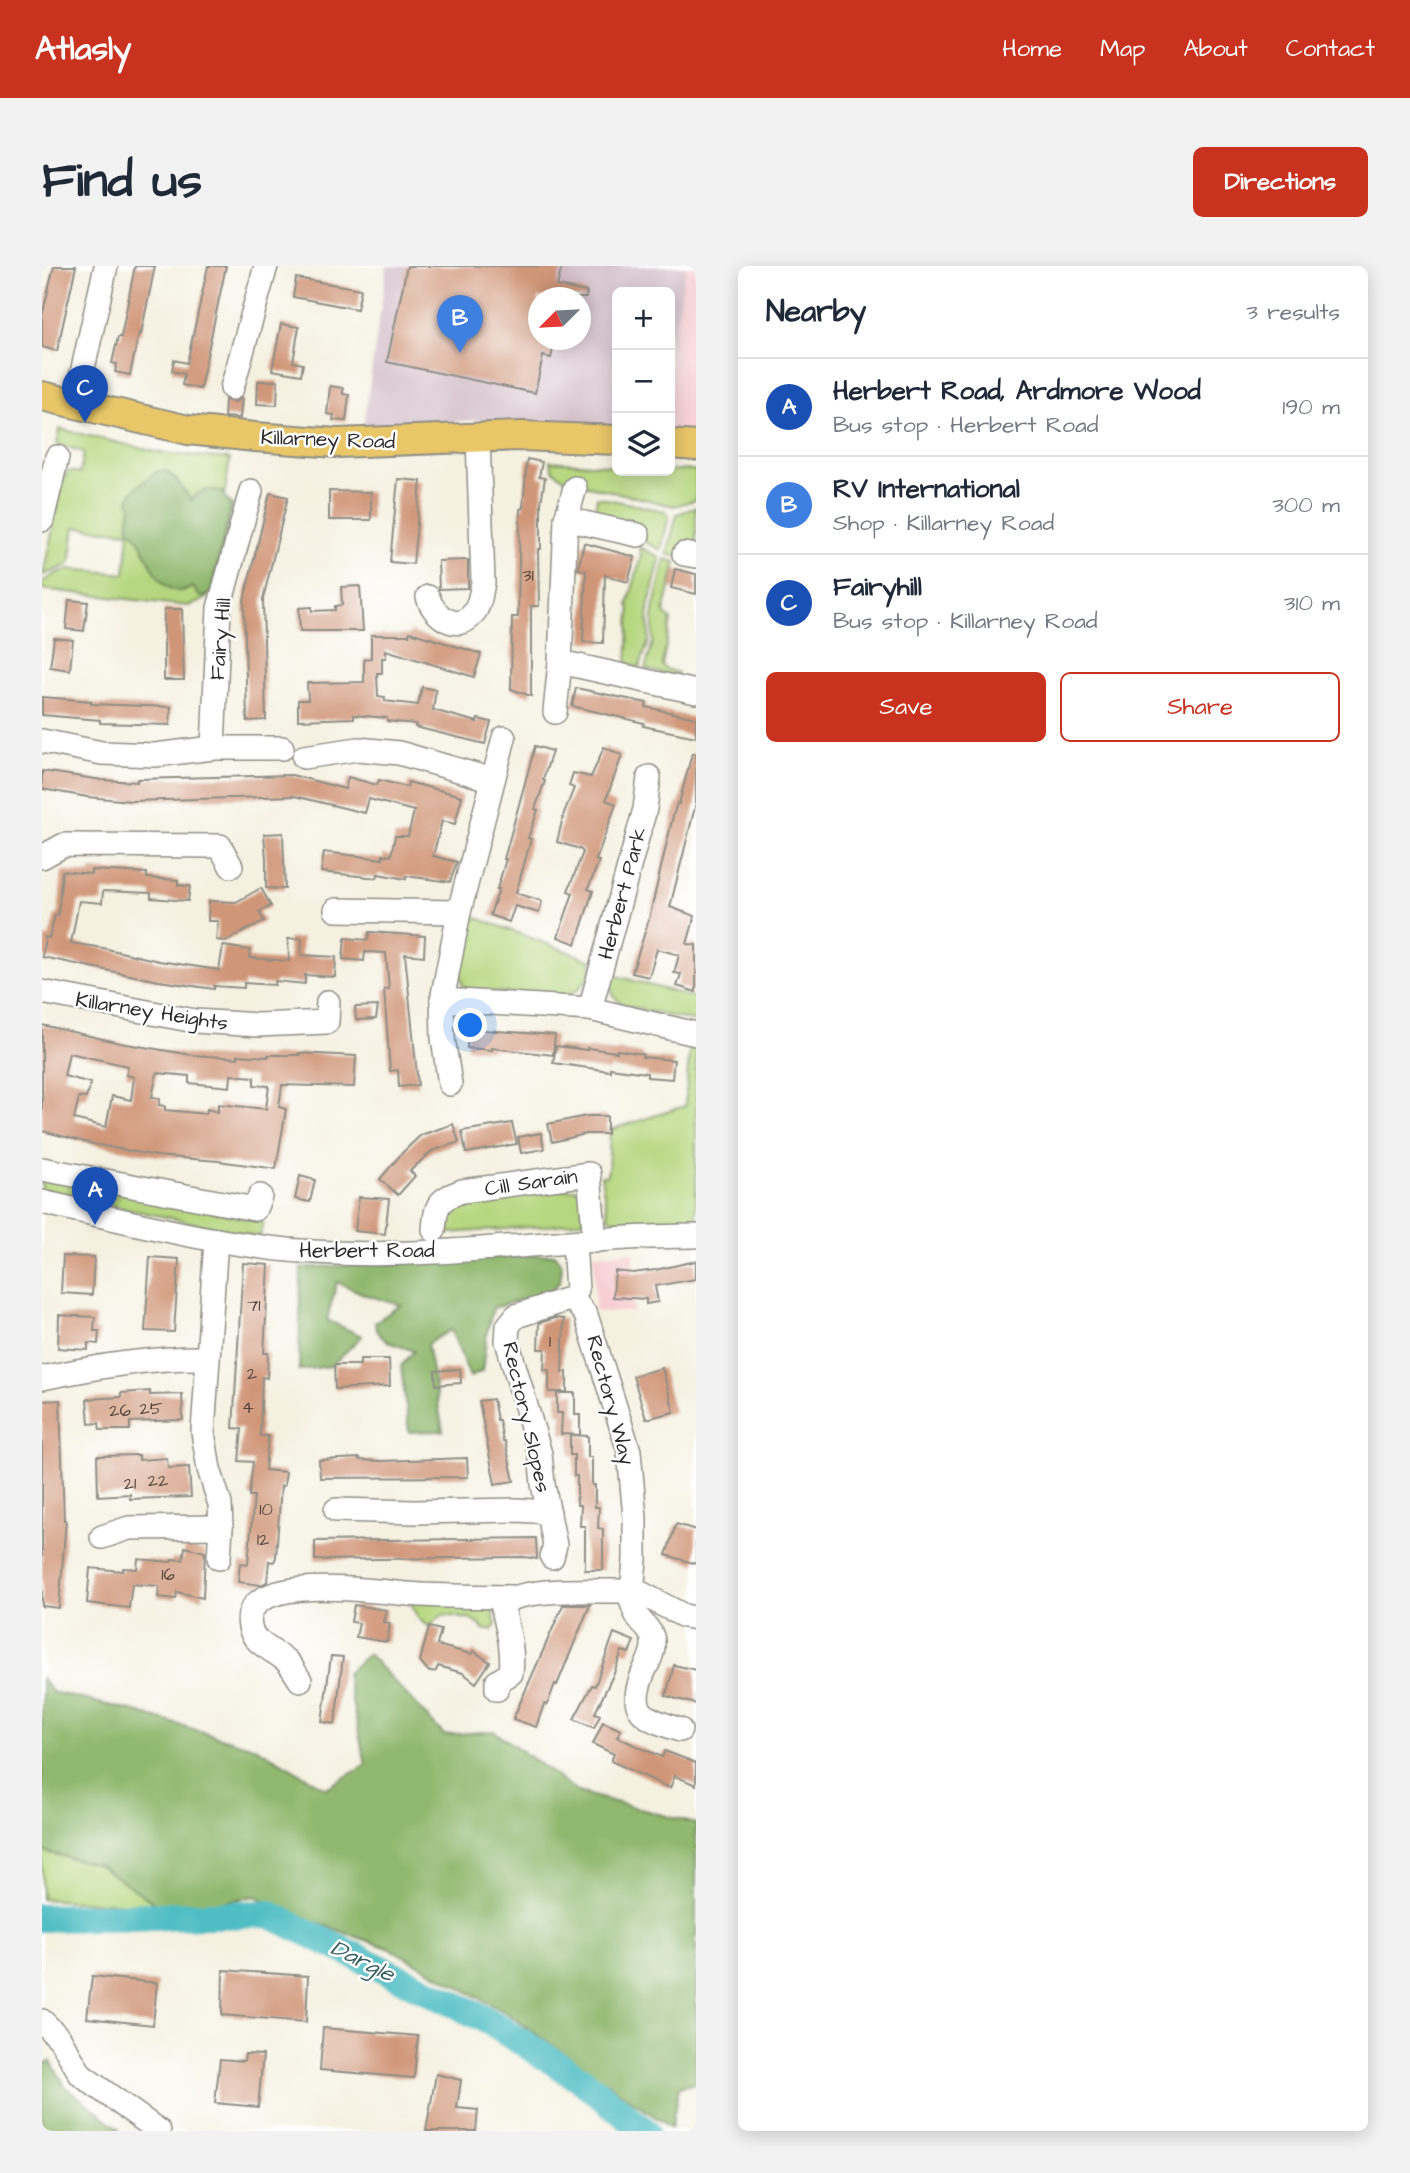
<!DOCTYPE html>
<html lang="en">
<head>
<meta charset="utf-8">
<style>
	body { margin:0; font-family:"Architects Daughter",sans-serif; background:#f2f2f3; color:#1f2937 }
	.controls { position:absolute; right:21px; top:21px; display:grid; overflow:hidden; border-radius:10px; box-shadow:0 4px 18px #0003 }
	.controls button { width:63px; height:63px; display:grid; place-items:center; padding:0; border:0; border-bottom:2px solid #e0e1e3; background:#fff; color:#1f2937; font:35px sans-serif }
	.compass { position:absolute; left:486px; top:21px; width:63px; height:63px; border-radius:50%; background:#fff; box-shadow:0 4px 18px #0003; rotate:246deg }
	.you { position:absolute; left:429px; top:760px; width:24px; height:24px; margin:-18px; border:5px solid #fff; border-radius:50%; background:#1a73e8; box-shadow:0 0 0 10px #1a73e833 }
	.badge { display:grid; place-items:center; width:46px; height:46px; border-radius:50%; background:#c8321e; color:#fff; font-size:23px; font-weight:700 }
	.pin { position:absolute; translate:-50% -58px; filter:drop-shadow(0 2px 4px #0008) }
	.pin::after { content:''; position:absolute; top:37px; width:24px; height:21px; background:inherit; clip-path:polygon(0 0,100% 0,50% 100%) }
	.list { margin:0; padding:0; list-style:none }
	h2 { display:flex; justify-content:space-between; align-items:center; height:91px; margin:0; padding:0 28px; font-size:30px }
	h2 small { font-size:23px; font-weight:400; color:#747a83 }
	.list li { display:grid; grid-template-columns:46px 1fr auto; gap:21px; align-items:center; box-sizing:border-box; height:98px; padding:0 28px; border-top:2px solid #e0e1e3 }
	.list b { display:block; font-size:26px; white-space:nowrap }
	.list p { margin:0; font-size:23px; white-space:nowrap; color:#747a83 }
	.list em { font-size:23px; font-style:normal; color:#747a83 }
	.actions { display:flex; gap:14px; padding:21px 28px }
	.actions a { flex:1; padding:16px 0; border:2px solid #c8321e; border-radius:10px; text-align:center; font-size:24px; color:#c8321e }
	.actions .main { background:#c8321e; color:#fff }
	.icon { flex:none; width:38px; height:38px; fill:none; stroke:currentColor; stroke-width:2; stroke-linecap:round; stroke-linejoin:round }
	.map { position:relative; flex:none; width:654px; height:1865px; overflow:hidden; border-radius:10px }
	header { display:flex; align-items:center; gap:42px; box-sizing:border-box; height:98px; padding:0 35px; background:#c8321e; color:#fff }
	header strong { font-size:33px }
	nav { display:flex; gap:38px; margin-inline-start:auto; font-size:24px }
	.intro { display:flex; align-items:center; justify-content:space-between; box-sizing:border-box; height:168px; padding:0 42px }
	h1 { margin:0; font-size:49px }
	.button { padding:18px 32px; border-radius:10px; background:#c8321e; color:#fff; font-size:24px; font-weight:700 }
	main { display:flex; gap:42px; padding:0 42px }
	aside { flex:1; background:#fff; border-radius:10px; box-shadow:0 4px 18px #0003 }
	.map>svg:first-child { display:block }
</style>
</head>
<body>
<header>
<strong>Atlasly</strong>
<nav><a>Home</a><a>Map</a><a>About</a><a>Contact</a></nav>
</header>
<div class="intro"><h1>Find us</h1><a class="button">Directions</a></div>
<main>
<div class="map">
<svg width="654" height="1865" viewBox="0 0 654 1865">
	<rect width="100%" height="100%" fill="#fff"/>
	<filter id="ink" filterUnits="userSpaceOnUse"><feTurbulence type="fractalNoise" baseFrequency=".0143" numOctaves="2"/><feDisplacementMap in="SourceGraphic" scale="14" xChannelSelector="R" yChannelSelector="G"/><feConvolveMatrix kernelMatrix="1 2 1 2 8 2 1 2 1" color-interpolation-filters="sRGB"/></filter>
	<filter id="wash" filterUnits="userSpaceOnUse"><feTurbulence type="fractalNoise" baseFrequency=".00686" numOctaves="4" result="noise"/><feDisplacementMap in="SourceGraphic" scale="28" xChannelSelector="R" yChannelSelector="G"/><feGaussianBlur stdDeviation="1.57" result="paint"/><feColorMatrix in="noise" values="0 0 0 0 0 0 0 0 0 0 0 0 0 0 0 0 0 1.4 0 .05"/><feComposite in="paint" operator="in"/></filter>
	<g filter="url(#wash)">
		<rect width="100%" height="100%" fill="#f5f1e1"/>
		<g fill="#f7cfd3">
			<polygon points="644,0 654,0 654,167 628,165 628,92"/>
			<polygon points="591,986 591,1046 553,1046 552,988"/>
		</g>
		<path fill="#d2bdc7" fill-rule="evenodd" d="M 345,0 L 644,0 L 628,92 L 628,26 L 575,26 L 575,162 L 434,154 L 321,162 ZM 496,32 L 538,32 L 538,74 L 496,74 Z"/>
		<g fill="#b6d77f" stroke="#708155" stroke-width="2">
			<path d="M 18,163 L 119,187 L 188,193 L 182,232 L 191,239 L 170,326 C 163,335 156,337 145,340 L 0,323 L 0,316 L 15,307 L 27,303 L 83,308 L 87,266 L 33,261 L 28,298 L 1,309 L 22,211 L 27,205 L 38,207 L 42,186 L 15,178 Z"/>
			<polygon points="508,195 575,200 575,205 654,204 654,234 632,240 525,215 511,204"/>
			<polygon points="555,231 623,245 627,250 619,284 552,251"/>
			<polygon points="654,241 654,283 637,291 625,288 635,248"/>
			<polygon points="597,281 616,290 618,293 606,342 607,375 597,402 585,398 588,344 586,339 599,290"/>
			<polygon points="623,293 634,296 622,347 629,354 620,399 623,403 636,407 635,411 603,403 611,376 611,344"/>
			<polygon points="430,650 551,695 546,712 536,724 521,731 428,724 421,720 417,700"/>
			<path d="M 571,709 L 654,732 L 654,756 L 581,739 C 570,730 566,723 571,709 Z"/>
			<polygon points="648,779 654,780 654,953 572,954 566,950 559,910 564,910 566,905 568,864 643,840"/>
			<polygon points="0,909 221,956 218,971 0,925"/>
			<path d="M 534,923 L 539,928 L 542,954 L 516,959 L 408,967 L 408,949 C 431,928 503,924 534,923 Z"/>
			<path d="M 368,1334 L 448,1335 L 454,1359 L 450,1364 L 441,1364 L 439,1360 L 427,1353 L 401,1349 L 391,1357 L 390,1361 C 375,1356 373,1348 368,1334 Z"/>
			<polygon points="0,1585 57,1599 117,1640 0,1633"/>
		</g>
		<g fill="#90b86e" stroke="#5e724c" stroke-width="2">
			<path d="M 116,205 L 124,205 L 133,212 L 149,234 C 159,224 167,221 181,226 L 189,242 L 169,325 L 164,330 L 158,331 L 151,321 C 113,342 107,275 87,263 C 85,253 89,248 89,240 C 89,238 87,236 87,234 C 87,224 108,211 116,205 Z"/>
			<path d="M 513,988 L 520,999 L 518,1015 L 509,1025 L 451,1042 L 445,1066 L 440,1105 L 428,1111 L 409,1064 L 385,1078 L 401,1165 L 367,1166 L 359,1100 L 372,1085 C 356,1079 334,1076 333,1056 L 359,1039 L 324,1029 L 295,1016 L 285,1054 L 320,1070 L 289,1100 L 257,1104 L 259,1002 Z"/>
			<polygon points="326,1388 402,1469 452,1465 536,1526 654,1558 654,1817 637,1821 629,1862 466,1748 349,1683 251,1648 213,1630 159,1640 117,1640 57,1599 0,1585 0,1412 10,1426 87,1444 215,1482 284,1522 324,1499 304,1408"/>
			<polygon points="9,1795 23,1820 77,1863 76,1865 0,1865 0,1798"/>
		</g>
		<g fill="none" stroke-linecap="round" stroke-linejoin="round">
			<polyline stroke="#4fbec4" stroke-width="28" points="0,1652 227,1648 443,1753 537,1812 603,1865"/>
		</g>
		<g id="blocks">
			<g fill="#d09678" fill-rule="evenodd">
				<polygon points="12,0 34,0 15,85 0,81 0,50"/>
				<polygon points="93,0 113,0 99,68 97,67 88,109 73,106 75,98 70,97 76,71 79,71"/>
				<polygon points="166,0 184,0 158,123 140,119 142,108 130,105 132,94 145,97"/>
				<polygon points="365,0 520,0 515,20 545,26 544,32 496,32 496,74 513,74 509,92 501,90 493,127 345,96"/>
				<polygon points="254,12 319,23 315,43 251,31"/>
				<polygon points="239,58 257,61 251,96 261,98 259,109 230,104"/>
				<polygon points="216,115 236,115 235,139 215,138"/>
				<polygon points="288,120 301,122 301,128 307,129 304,155 291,154 292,149 285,148"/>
				<polygon points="200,132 198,152 182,151 183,134 193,136"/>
				<polygon points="485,193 500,196 497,211 503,212 499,237 499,283 496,283 497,340 489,340 489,430 469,423 470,351 476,351 478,243 481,242"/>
				<polygon points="356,213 379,215 371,298 348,296"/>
				<polygon points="287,225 329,226 329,254 287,254"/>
				<polygon points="228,227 246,231 221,333 224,454 205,455 202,334"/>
				<polygon points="542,277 593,291 586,316 563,309 561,377 541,376 544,305 536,303"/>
				<polygon points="426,294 426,322 397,323 396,295"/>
				<polygon points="633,303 654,308 654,328 629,322"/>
				<polygon points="318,320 321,365 258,365 257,342 270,341 270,345 293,344 293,340 300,339 299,321"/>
				<polygon points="27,334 46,336 42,365 24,363"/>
				<polygon points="122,343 140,343 142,414 122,414"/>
				<polygon points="368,366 439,388 432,411 344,384 344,392 340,392 340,407 335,407 336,430 343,431 343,435 376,439 380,421 394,424 391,444 435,456 436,453 449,456 443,478 373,461 374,458 345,455 345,452 312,449 312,452 256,454 256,434 266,434 265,417 322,416 322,393 329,392 329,369 367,369"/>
				<polygon points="12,372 31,374 28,404 8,401"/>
				<polygon points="534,422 605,437 604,441 654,452 654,471 601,460 602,457 530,440"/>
				<polygon points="0,431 49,435 49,438 129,441 128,459 58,457 58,454 0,449"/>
				<polygon points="493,480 510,485 501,514 503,515 493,543 496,544 486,572 489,573 474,627 500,635 497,647 473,640 467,656 448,649 457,623 455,623 464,593 462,593"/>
				<polygon points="562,481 580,489 564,534 574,538 554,594 557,595 546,623 551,625 534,678 516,671 531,627 526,625 541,586 538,583 515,576 522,547 532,522 527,520 531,507 549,511"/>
				<polygon points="650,487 654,488 654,537 628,641 653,650 645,678 654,679 654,726 635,720 639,708 632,707 637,689 615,683 607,711 590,707 607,653 631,550 635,537 637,538"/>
				<polygon points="0,505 60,514 95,516 95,513 250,509 303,523 306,511 335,519 337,514 365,521 366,516 420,530 413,558 400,555 391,590 415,596 408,616 364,610 364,613 336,608 335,612 279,606 282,586 341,593 341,589 349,590 353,570 366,570 372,545 327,533 323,547 252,530 89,535 45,531 0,523"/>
				<polygon points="241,567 243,623 224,622 224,593 222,568"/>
				<polygon points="49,604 105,607 105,612 136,614 136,619 148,620 146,635 109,632 109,627 61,625 60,637 37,635 29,677 61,682 117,695 177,704 181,680 208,684 207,692 247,695 246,673 260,672 259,689 294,691 293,711 263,709 263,718 233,715 233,719 202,717 202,722 172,720 172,723 117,715 0,691 3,671 7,672 13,649 16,649 20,605 49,608"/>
				<polygon points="219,622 229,640 217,646 222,655 184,675 174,674 176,655 166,655 167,635 194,636"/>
				<polygon points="327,666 383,670 382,690 363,688 376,819 357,821 356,804 348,805 342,723 347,723 344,687 323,686 322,695 301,693 303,672 326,674"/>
				<polygon points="336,740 334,753 314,754 313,741"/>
				<path d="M 0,759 L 78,777 L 150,789 L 196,792 L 196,789 L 226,791 L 226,789 L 257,789 L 257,787 L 314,790 L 312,821 L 240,819 L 237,841 L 244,843 L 234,903 L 176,895 L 115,890 L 51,878 L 0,865 ZM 27,787 L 86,800 L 84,809 L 92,811 L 89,834 L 70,830 L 64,861 L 32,853 L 37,831 L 44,832 L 49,817 L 22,810 ZM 115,807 L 147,810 L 147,817 L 188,821 L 189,809 L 212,811 L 212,819 L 227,820 L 224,843 L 176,838 L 176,846 L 165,843 L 164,848 L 123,844 L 123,840 L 117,839 L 118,832 L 110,831 Z"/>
				<polygon points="426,763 513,769 511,789 450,782 450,784 425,782"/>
				<polygon points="514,780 545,784 545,782 575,786 575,784 601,788 600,791 632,794 630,813 605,811 605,807 568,802 568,805 511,797"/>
				<polygon points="544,850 565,850 565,868 544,868 510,876 506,858"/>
				<polygon points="470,857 475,878 424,887 420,865"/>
				<polygon points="411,858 417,876 390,885 368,905 373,910 356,929 338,913 361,886 379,869"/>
				<polygon points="499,867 502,883 479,887 476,871"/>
				<polygon points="258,910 273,914 268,936 253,933"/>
				<polygon points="317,931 347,933 343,968 313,965"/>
				<polygon points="21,990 52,991 50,1029 19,1027"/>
				<polygon points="108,991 137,993 132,1066 103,1065"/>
				<polygon points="654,995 654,1013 613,1020 616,1036 604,1038 604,1033 571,1031 573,1005 591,1007 613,1004"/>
				<polygon points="201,997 227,999 222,1087 226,1087 225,1112 220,1111 218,1170 226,1170 223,1204 244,1206 242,1220 239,1220 234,1291 232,1296 227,1295 225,1316 219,1319 196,1316 198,1297 206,1298 212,1230 207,1230 211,1196 197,1195 200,1163 191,1162"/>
				<polygon points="17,1049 53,1051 52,1065 57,1065 56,1078 46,1077 46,1084 16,1082"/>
				<polygon points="513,1052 522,1053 520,1106 525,1106 525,1126 507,1126 507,1104 502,1104 503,1083 496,1083 497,1057"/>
				<polygon points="318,1093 347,1093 348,1120 293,1123 292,1099 318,1099"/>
				<polygon points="620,1102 632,1146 604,1153 591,1110"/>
				<polygon points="418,1103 419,1117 394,1119 393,1105"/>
				<polygon points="108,1125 108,1129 140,1128 141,1154 88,1156 88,1164 58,1164 57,1157 47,1158 45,1133 79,1131 79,1127"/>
				<polygon points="515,1127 533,1127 533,1149 538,1149 538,1169 519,1168 520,1147 515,1147"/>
				<polygon points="451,1133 455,1154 457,1154 461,1175 463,1175 472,1215 453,1218 437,1135"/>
				<polygon points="18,1134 22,1254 24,1254 17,1342 0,1340 0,1135"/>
				<polygon points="528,1169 546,1170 546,1191 550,1191 550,1219 553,1219 553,1241 557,1241 556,1262 561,1263 561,1304 543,1304 543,1260 538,1260 539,1239 535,1239 535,1210 532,1210 532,1189 528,1189"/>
				<polygon points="97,1189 97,1194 125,1192 126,1202 147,1201 149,1231 88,1233 88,1228 56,1230 55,1190"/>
				<polygon points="318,1192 318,1194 339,1195 425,1192 426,1211 278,1212 277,1194"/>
				<polygon points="634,1258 654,1264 654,1298 624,1289"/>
				<polygon points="494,1272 495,1293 483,1291 273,1294 273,1275"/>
				<polygon points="143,1281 163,1286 161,1332 135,1326 134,1333 116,1331 117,1320 90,1318 87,1342 45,1337 48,1302 81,1305 81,1302 95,1303 96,1293 129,1296 130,1293 141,1294"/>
				<polygon points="312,1339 345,1344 342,1356 348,1357 345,1376 314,1371 317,1357 309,1356"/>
				<polygon points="521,1339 548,1339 515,1419 513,1418 505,1439 502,1438 494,1461 471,1453"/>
				<polygon points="387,1361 399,1364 395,1379 429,1388 431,1385 448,1396 434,1417 421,1407 396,1400 394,1405 387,1406 378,1395"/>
				<polygon points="572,1367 592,1375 587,1387 580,1385 572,1407 553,1447 558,1449 552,1462 532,1453 550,1419 553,1420"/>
				<polygon points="289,1390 301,1391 293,1458 280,1456"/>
				<polygon points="632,1399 654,1404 654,1438 624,1430"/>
				<polygon points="561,1456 579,1464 575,1471 599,1482 620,1491 623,1485 654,1497 654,1519 633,1510 628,1522 569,1495 572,1488 551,1478"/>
				<polygon points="181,1704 266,1710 264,1756 180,1749"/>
				<polygon points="50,1710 115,1717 111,1759 45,1752"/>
				<polygon points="281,1762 376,1770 372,1812 278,1804"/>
				<polygon points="203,1788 221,1789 216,1841 173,1837 178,1793 202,1795"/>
				<polygon points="394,1808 419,1814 415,1842 436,1844 434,1865 384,1865"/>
			</g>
		</g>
	</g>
	<g filter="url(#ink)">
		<use href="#blocks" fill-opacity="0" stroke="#908e86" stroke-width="2"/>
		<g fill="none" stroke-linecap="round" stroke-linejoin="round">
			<defs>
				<g id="minor">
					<polyline points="190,122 224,0"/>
					<polyline points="33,138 64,0"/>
					<polyline points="524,253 533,222"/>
					<polyline points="0,254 15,191"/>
					<polyline points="596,269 524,253 518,396 654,426"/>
					<polyline points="642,288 654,290"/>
					<path d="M 386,331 C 391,349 415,368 431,348 C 438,339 439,327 441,316 L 436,172"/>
					<polyline points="513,446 518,396"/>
					<polyline points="0,475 60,487 113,489 171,482 240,482"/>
					<polyline points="171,482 177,342 209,225"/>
					<polyline points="262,491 316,483 357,487 451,514"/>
					<polyline points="0,591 22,579 178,580 189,600"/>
					<polyline points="294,644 417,646"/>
					<polyline points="0,726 153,755 216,759 285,756 286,736"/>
					<polyline points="400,734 548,743 654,768"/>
					<polyline points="548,743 603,543 607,511"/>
					<polyline points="408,818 401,772 400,734 417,646 462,472"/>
					<polyline points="0,903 213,943 218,930"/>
					<path d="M 0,936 C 97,958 193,984 293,987 C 413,992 534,970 654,970"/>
					<path d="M 392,964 C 394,939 395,934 420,925 L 547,908 L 553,975"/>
					<polyline points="174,974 161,1166 167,1203 178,1238 179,1261 177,1292"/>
					<polyline points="530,1032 544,1049 587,1185 593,1252 593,1294 591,1316 587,1325"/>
					<path d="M 0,1112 C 54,1101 110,1091 165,1092"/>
					<polyline points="294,1244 373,1246 475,1244 507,1246"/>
					<polyline points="60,1271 87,1262 179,1261"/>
					<polyline points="510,1291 513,1279 501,1218 498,1188 465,1075 466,1060 474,1050 530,1032 535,1024 532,976"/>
					<polyline points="589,1322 642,1350 654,1352"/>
					<path d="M 258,1414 C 253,1407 249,1398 242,1393 C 231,1384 211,1377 208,1361 C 196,1304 337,1326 367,1328 C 400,1331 434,1330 468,1331"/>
					<path d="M 455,1423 L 455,1416 L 469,1407 C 472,1384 465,1360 460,1338 C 483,1320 557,1326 587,1325 C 589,1334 591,1344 596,1351 C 602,1361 612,1365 611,1379 C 611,1388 606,1397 602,1405 C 585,1447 600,1451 638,1464"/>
					<polyline points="0,1755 18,1773 39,1809 117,1865"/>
				</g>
				<g id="major">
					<polyline points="0,130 146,164 213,171 295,177 479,170 575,174"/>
					<polyline points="628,178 654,180"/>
				</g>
			</defs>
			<use href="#minor" stroke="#908e86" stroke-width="26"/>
			<use href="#major" stroke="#908e86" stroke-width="32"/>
			<use href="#minor" stroke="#fff" stroke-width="23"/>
			<use href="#major" stroke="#e9c769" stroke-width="28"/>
		</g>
	</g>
	<g text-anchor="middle" stroke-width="5" stroke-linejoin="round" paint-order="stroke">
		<g font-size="18" fill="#54463e">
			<text x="486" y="315">31</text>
			<text x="212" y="1045">71</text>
			<text x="508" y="1081">1</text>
			<text x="210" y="1113">2</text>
			<text x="206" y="1147">4</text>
			<text x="109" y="1148">25</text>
			<text x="78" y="1150">26</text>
			<text x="116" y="1220">22</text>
			<text x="88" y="1223">21</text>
			<text x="224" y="1249">10</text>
			<text x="221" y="1279">12</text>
			<text x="126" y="1314">16</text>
		</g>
		<g font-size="21" fill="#2b2b2b" stroke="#fff">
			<text transform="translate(286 173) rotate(2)" y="7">Killarney Road</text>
			<text transform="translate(178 373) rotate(-85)" y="7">Fairy Hill</text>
			<text transform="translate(580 627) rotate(-75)" y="7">Herbert Park</text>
			<text transform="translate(110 745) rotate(9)" y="7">Killarney Heights</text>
			<text transform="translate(489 916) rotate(-8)" y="7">Cill Sarain</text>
			<text x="325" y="991">Herbert Road</text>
			<text transform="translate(569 1134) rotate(75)" y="7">Rectory Way</text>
			<text transform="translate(485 1151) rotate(77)" y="7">Rectory Slopes</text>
		</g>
		<g font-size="23" font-style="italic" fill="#385e61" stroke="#fff">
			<text transform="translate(321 1694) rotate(26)" y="8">Dargle</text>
		</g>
	</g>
</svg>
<div class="controls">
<button>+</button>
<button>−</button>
<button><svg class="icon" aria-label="layers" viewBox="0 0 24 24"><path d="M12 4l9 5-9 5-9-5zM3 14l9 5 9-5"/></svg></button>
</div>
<svg class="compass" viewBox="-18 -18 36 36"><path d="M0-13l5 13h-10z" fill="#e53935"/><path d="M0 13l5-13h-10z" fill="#747a83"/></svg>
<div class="you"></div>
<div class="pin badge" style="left:53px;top:959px;background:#1a4fb4">A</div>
<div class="pin badge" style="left:418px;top:87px;background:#3f7fe0">B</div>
<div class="pin badge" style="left:43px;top:157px;background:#1a4fb4">C</div>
</div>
<aside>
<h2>Nearby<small>3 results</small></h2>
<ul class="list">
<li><span class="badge" style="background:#1a4fb4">A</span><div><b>Herbert Road, Ardmore Wood</b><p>Bus stop · Herbert Road</p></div><em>190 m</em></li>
<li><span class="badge" style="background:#3f7fe0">B</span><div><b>RV International</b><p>Shop · Killarney Road</p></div><em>300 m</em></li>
<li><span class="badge" style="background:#1a4fb4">C</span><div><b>Fairyhill</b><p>Bus stop · Killarney Road</p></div><em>310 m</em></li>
</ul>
<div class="actions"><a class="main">Save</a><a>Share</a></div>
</aside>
</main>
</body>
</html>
